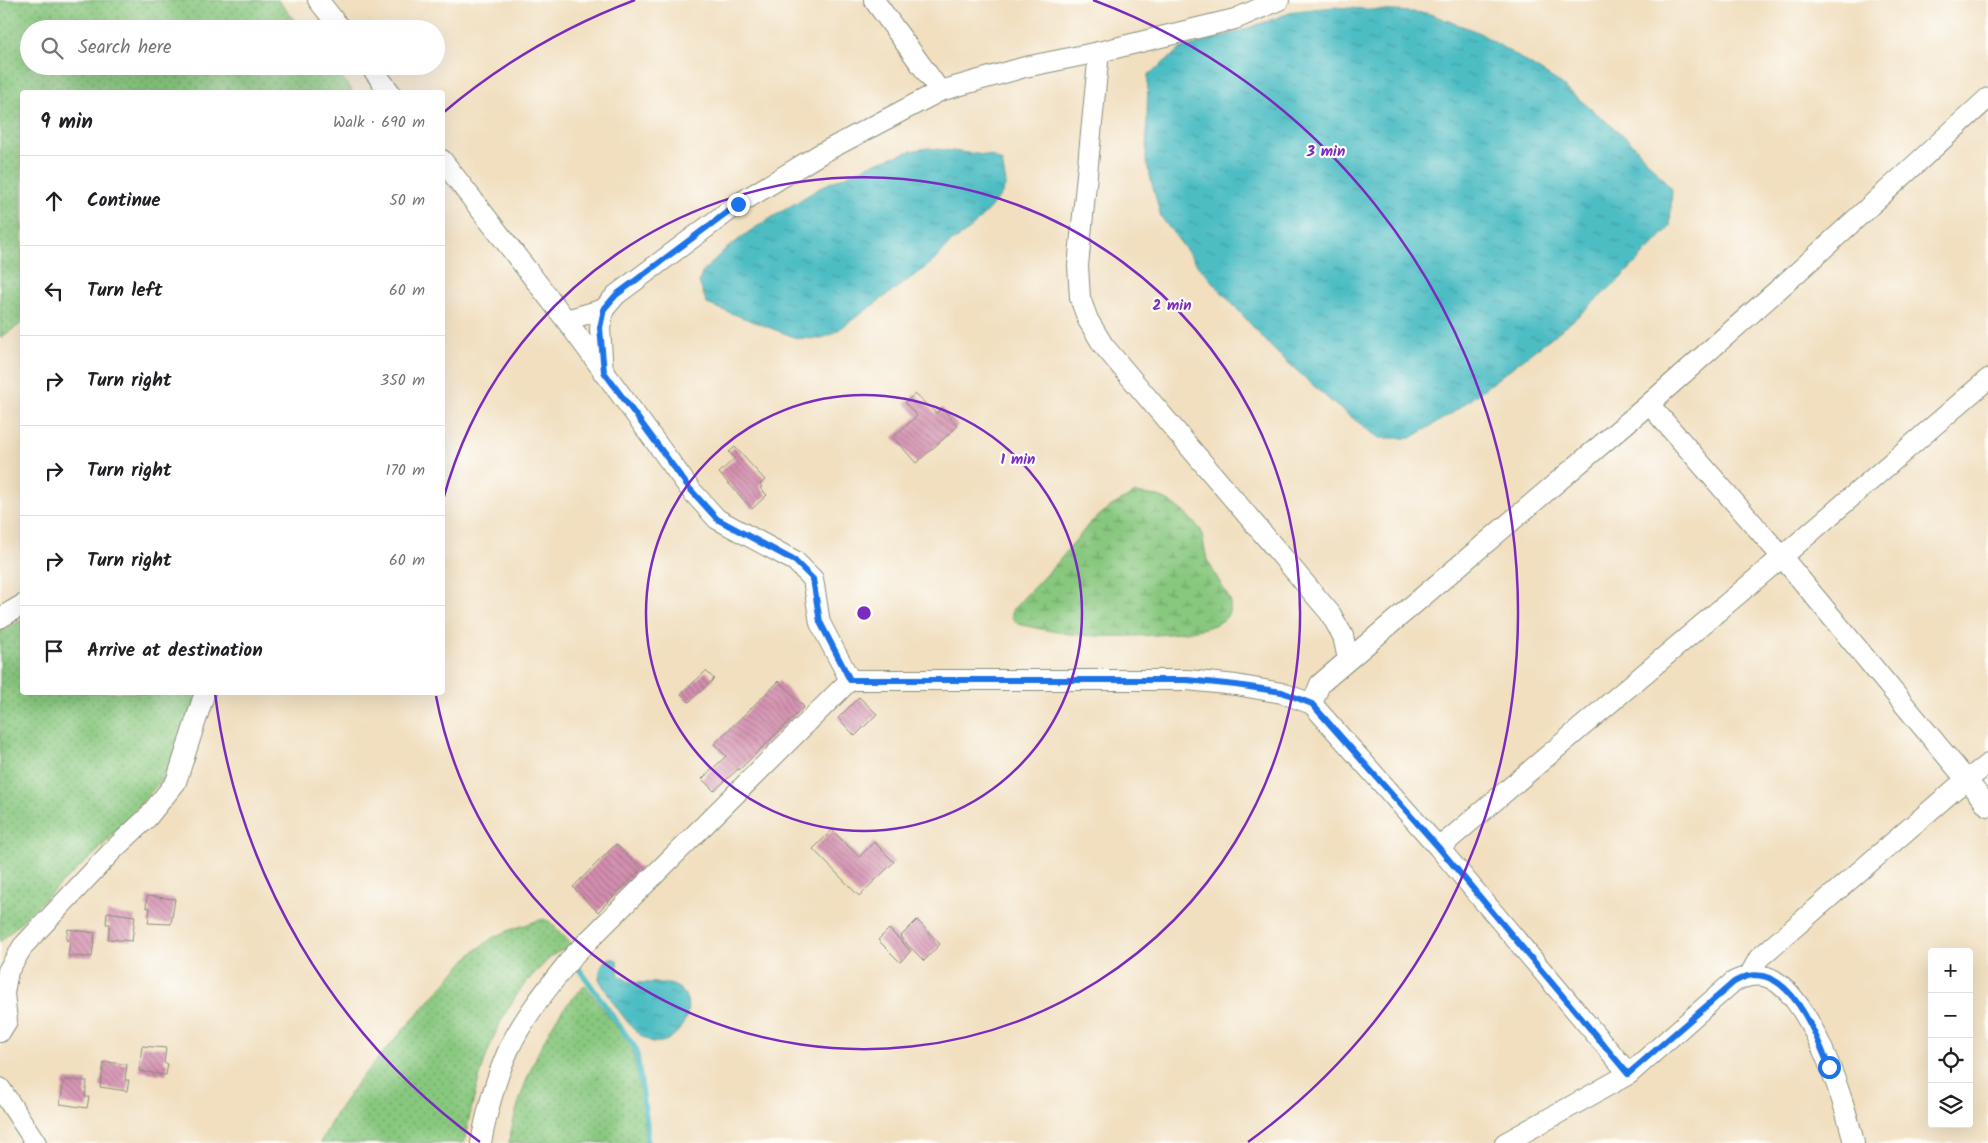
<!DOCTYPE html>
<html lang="en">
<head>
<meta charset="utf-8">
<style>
	body { margin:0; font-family:Kalam,sans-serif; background:#f6f6f6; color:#202124 }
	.controls { position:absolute; right:15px; bottom:15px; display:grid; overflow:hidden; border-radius:5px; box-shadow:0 5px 20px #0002 }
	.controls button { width:45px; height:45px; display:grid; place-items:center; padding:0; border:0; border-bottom:1px solid #e0e0e0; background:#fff; color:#202124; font:25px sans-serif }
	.stop { position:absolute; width:15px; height:15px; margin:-11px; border:4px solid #1a73e8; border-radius:50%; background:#fff }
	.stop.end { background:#1a73e8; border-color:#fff; box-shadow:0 1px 5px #0008 }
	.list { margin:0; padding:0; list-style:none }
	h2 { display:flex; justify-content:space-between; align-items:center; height:65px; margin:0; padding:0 20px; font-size:21px }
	h2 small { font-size:16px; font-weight:400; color:#757577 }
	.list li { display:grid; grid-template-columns:32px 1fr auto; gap:15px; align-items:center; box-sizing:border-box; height:90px; padding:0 20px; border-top:1px solid #e0e0e0 }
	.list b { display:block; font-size:19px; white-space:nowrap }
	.list em { font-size:16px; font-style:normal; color:#757577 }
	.icon { flex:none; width:28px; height:28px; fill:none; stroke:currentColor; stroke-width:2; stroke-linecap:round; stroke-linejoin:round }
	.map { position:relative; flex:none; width:1988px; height:1143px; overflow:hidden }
	.search { position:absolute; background:#fff; box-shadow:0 5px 20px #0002; left:20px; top:20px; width:425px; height:55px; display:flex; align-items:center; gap:12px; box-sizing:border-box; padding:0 18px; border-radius:28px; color:#757577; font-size:19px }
	.panel { position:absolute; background:#fff; box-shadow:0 5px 20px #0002; left:20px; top:90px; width:425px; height:605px; border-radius:5px }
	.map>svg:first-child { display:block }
</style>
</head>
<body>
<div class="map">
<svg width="1988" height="1143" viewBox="0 0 1988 1143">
	<defs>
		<pattern id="grass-dots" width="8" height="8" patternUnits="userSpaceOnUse" patternTransform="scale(1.25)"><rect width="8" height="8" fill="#87c77e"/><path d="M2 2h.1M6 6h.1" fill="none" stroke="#6ea368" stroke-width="1.8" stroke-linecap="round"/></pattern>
		<pattern id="wetland-marsh" width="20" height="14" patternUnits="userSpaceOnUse" patternTransform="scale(1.25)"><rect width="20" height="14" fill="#87c77e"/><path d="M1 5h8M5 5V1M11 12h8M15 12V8" fill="none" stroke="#6ea368"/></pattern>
		<pattern id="water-ripples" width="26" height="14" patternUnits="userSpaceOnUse" patternTransform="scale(1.25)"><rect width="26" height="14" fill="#4ebdc4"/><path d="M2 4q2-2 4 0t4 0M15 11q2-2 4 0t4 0" fill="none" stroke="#409ba0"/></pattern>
		<pattern id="building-back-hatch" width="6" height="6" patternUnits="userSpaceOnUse" patternTransform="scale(1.25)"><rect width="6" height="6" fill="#d38eae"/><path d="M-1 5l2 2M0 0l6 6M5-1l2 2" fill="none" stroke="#ab758e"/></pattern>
	</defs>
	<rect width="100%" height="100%" fill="#fdfcf7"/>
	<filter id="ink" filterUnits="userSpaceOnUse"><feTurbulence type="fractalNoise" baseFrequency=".02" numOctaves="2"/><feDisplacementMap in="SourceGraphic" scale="10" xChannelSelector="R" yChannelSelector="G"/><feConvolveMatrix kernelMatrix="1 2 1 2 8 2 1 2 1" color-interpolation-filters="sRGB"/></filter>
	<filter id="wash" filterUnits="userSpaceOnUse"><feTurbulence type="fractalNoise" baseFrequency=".0096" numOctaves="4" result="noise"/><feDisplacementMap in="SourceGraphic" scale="20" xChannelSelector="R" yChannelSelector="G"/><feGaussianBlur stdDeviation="1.12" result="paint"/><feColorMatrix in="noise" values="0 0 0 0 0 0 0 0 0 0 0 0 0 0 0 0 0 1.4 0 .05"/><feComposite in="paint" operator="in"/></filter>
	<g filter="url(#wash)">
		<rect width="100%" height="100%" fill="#f1dfc0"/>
		<g fill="url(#grass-dots)" stroke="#538259">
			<polygon points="0,0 278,0 302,29 29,29 29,66 332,66 352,90 348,92 22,92 22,323 0,338"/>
			<polygon points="22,620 22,692 198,693 187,727 165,776 100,849 54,890 0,942 0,631"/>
			<path d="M 543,919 L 550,922 L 572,945 L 567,950 C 556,950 550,958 542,966 C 493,1011 477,1080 464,1143 L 320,1143 L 336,1113 L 359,1080 L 469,956 L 492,938 L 510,930 Z"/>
			<path d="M 585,985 L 633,1048 L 643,1110 L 645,1143 L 509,1143 C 515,1103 539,1041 564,1008 C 571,1000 578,993 585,985 Z"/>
		</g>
		<path fill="url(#wetland-marsh)" stroke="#538259" d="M 1135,493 L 1157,496 L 1170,502 L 1186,514 L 1201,530 L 1207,560 L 1231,602 C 1230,606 1230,612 1227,616 C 1213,639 1097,638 1071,634 C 1053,632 1036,628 1018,624 L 1012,618 L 1012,610 L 1058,562 L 1089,524 L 1110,507 Z"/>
		<g fill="url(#water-ripples)" stroke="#367d7c">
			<polygon points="1333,7 1427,13 1478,32 1557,81 1631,142 1672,189 1670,227 1621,278 1570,323 1454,412 1411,438 1379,438 1334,404 1274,350 1200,268 1161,217 1146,161 1148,75 1182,48 1238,32 1295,11"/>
			<polygon points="928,148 992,156 1002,162 1006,183 1002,194 980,219 964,234 950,243 933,262 834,333 820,339 797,338 707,304 699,282 702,273 721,253 750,231 823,186 870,165 910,151"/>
			<path d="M 611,958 L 617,960 L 619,975 C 635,991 663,975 681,990 C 701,1009 673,1051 650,1041 C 630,1032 610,998 599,979 C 600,970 601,960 611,958 Z"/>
		</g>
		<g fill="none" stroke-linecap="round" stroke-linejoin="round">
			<polyline stroke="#4ebdc4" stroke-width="5.5" points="577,966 636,1049 647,1125 647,1143"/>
		</g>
		<g id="blocks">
			<g fill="url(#building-back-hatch)">
				<polygon points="915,394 936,413 942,408 958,426 916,463 893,437 917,416 905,403"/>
				<polygon points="735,447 765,480 760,484 762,487 760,488 767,495 752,509 719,473 735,458 729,452"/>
				<polygon points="706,671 714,679 689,702 681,694"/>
				<polygon points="779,681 804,707 739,770 738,769 714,791 702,779 726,756 714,744"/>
				<polygon points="859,697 877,714 855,736 838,718"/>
				<polygon points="832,830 859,857 874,842 894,862 859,896 813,849"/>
				<polygon points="616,844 641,869 598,912 573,887"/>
				<polygon points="147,896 175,899 171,924 148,923 150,908 146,907"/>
				<polygon points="107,912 135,916 132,941 108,939 110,924 106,924"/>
				<polygon points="917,920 940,944 924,961 900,937"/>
				<polygon points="68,929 95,933 92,957 68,956 70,941 66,940"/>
				<polygon points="889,929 911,951 900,962 878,940"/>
				<polygon points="142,1046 166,1048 164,1063 168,1064 166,1075 139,1071"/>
				<polygon points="104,1062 127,1064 125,1080 129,1080 127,1091 100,1087"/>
				<polygon points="64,1080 87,1081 85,1097 89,1097 87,1108 60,1104"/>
			</g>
		</g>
	</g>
	<g filter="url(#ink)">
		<use href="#blocks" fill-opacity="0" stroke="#888e7a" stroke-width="1"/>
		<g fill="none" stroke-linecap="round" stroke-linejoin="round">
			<defs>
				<g id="minor">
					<polyline points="318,0 341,29"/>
					<polyline points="874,0 940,91 1025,67 1099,52 1078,266 1080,298 1088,320 1103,345 1330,613 1343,636 1348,659"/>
					<polyline points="1099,52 1235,19 1279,0"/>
					<polyline points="370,66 390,92"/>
					<polyline points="442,160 566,320 690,489 717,519 795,561 813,579 820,623 850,680"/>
					<polyline points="566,320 604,309"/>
					<polyline points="603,372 600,328 604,309 616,295 738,204 820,154 940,91"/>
					<polyline points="1649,404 1782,557 1988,806"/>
					<polyline points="0,618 22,605"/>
					<polyline points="1439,848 1782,557 1988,379"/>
					<polyline points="1749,976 1759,958 1955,789 1988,764"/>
					<polyline points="0,1032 7,1021 4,993 8,971 23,946 114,849 147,818 176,782 205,692"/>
					<polyline points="0,1088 36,1143"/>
					<path d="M 481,1143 C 487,1111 495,1080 508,1051 C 523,1017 551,984 574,955 L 850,680 L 1187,680 L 1236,685 L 1282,693 L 1312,704"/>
					<polyline points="1505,1143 1629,1074"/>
					<path d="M 1854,1143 C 1845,1102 1809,991 1767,977 C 1755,973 1744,977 1733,982 L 1629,1074 L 1439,848 L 1312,704 L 1320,684 L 1649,404 L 1799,271 L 1988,98"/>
				</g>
			</defs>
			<use href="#minor" stroke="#888e7a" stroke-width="22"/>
			<use href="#minor" stroke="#fff" stroke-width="20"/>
		</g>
	</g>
	<g fill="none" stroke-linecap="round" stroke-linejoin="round" filter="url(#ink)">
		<path stroke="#1a73e8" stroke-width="6" d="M 738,204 L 616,295 L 604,309 L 600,328 L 604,372 L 690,489 L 717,519 L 795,561 L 813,579 L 820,622 L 850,680 L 1187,680 L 1236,685 L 1282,692 L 1312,704 L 1439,848 L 1628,1074 L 1734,982 C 1738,980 1743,977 1748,976 C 1791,967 1817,1037 1829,1067"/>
	</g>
	<g fill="none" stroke="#7b2cbf" stroke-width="2.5">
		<circle cx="864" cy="613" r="218"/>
		<path d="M443 500A436 436 0 1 1 436 696"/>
		<path d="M480 1142A654 654 0 0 1 215 693M444 112A654 654 0 0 1 635 0M1093 0A654 654 0 0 1 1248 1142"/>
	</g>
	<circle cx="864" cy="613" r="8" fill="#7b2cbf" stroke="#fdfcf7" stroke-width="2.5"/>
	<g font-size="15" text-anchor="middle" font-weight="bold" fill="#7b2cbf" stroke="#fdfcf7" stroke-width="4.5" stroke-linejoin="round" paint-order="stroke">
		<text x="1326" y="156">3 min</text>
		<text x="1172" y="310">2 min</text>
		<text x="1018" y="464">1 min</text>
	</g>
</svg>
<div class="controls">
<button>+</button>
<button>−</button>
<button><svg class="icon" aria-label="locate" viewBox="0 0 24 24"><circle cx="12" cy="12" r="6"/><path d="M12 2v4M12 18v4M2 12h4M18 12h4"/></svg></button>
<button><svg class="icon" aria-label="layers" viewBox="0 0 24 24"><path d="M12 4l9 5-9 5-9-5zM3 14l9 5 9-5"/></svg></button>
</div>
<div class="stop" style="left:1829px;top:1067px"></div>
<div class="stop end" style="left:738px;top:204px"></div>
<div class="search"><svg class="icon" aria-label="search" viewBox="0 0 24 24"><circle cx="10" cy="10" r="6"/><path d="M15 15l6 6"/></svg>Search here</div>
<section class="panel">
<h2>9 min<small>Walk · 690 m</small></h2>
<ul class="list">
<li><svg class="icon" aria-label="ahead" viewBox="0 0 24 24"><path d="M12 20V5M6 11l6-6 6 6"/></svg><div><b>Continue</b></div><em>50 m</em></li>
<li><svg class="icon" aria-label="left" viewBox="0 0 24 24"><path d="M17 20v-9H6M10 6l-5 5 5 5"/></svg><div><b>Turn left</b></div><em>60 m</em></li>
<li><svg class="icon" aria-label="right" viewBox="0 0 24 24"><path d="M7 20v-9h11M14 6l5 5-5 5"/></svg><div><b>Turn right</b></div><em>350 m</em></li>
<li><svg class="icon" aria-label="right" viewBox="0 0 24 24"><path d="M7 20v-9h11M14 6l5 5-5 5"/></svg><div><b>Turn right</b></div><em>170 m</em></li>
<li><svg class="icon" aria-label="right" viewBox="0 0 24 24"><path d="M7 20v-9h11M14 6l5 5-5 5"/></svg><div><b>Turn right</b></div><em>60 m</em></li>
<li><svg class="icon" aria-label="arrive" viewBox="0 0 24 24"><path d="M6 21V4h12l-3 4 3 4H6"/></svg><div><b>Arrive at destination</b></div></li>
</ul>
</section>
</div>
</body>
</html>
